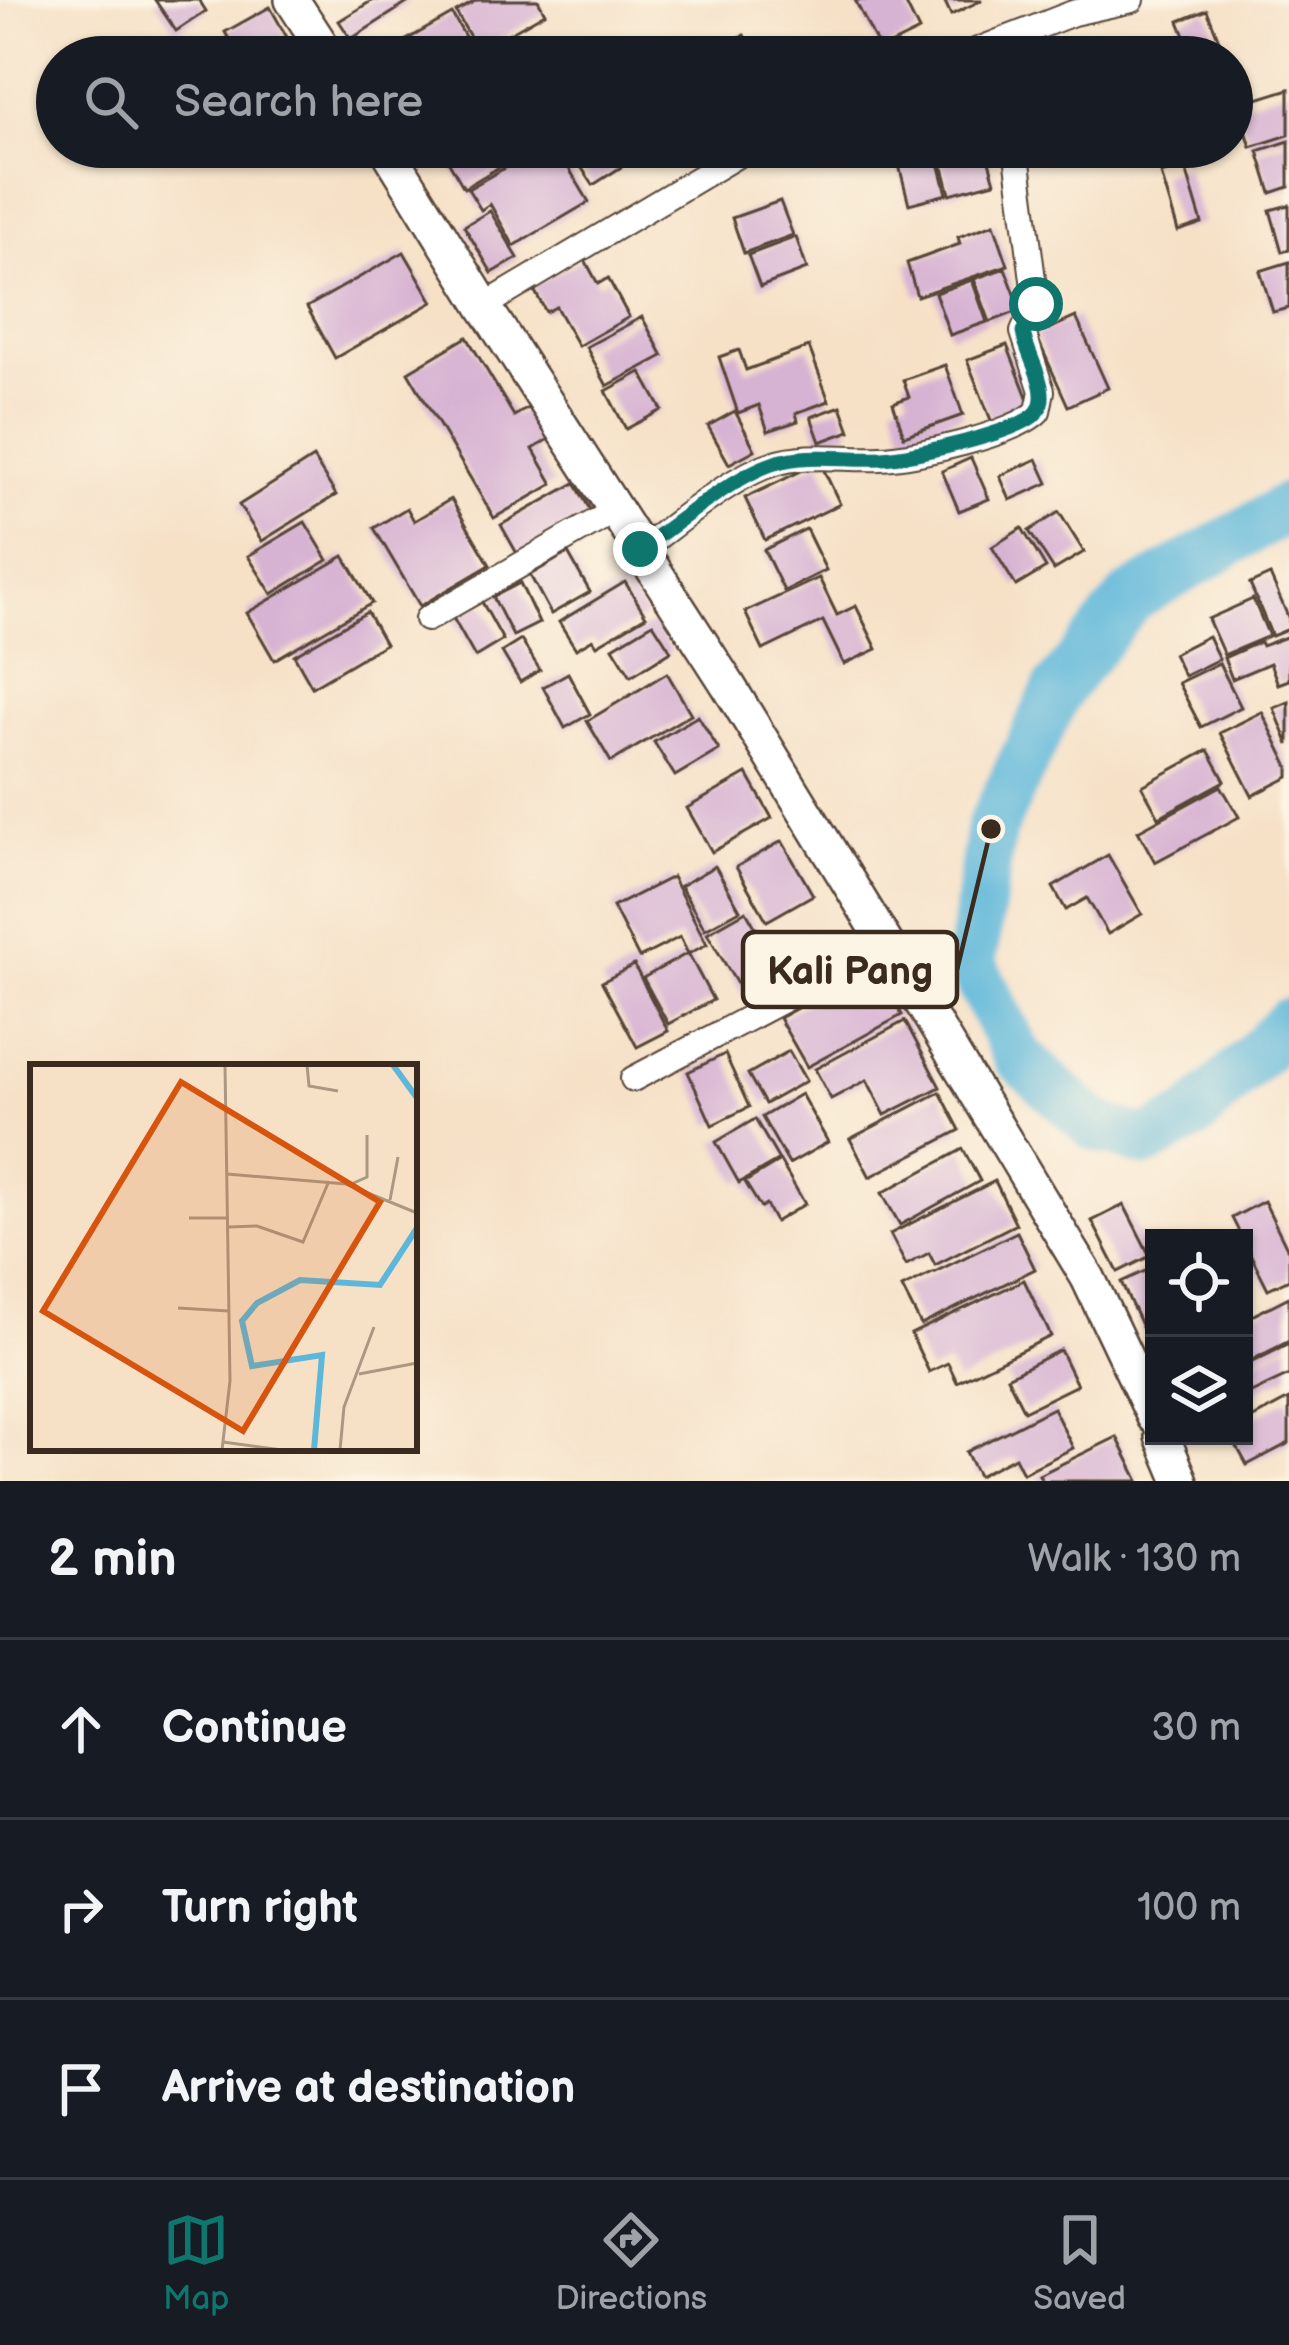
<!DOCTYPE html>
<html lang="en">
<head>
<meta charset="utf-8">
<style>
	body { margin:0; font-family:"Balsamiq Sans",sans-serif; background:#242831; color:#f1f3f6 }
	.controls { position:absolute; right:36px; bottom:36px; display:grid; overflow:hidden; border-radius:0px; box-shadow:0 3px 9px #0004 }
	.controls button { width:108px; height:108px; display:grid; place-items:center; padding:0; border:0; border-bottom:3px solid #363941; background:#171b24; color:#f1f3f6; font:60px sans-serif }
	.stop { position:absolute; width:36px; height:36px; margin:-27px; border:9px solid #0f766e; border-radius:50%; background:#fff }
	.stop.end { background:#0f766e; border-color:#fff; box-shadow:0 3px 12px #0008 }
	.list { margin:0; padding:0; list-style:none }
	h2 { display:flex; justify-content:space-between; align-items:center; height:156px; margin:0; padding:0 48px; font-size:51px }
	h2 small { font-size:39px; font-weight:400; color:#9ea1a6 }
	.list li { display:grid; grid-template-columns:78px 1fr auto; gap:36px; align-items:center; box-sizing:border-box; height:180px; padding:0 48px; border-top:3px solid #363941 }
	.list b { display:block; font-size:45px; white-space:nowrap }
	.list em { font-size:39px; font-style:normal; color:#9ea1a6 }
	.icon { flex:none; width:66px; height:66px; fill:none; stroke:currentColor; stroke-width:2; stroke-linecap:round; stroke-linejoin:round }
	.map { position:relative; flex:none; width:1289px; height:1481px; overflow:hidden }
	.search { position:absolute; background:#171b24; box-shadow:0 3px 9px #0004; left:36px; right:36px; top:36px; height:132px; display:flex; align-items:center; gap:30px; box-sizing:border-box; padding:0 42px; border-radius:66px; color:#9ea1a6; font-size:45px }
	.sheet { height:696px; background:#171b24 }
	nav { display:flex; justify-content:space-around; align-items:center; box-sizing:border-box; height:168px; border-top:3px solid #363941; background:#171b24; font-size:33px; color:#9ea1a6 }
	nav a { display:grid; justify-items:center; gap:6px }
	nav .on { color:#0f766e }
	.map>svg:first-child { display:block }
</style>
</head>
<body>
<div class="map">
<svg width="1289" height="1481" viewBox="0 0 1289 1481">
	<rect width="100%" height="100%" fill="#fcf5e5"/>
	<filter id="ink" filterUnits="userSpaceOnUse"><feTurbulence type="fractalNoise" baseFrequency=".00833" numOctaves="2"/><feDisplacementMap in="SourceGraphic" scale="24" xChannelSelector="R" yChannelSelector="G"/><feConvolveMatrix kernelMatrix="1 2 1 2 8 2 1 2 1" color-interpolation-filters="sRGB"/></filter>
	<filter id="wash" filterUnits="userSpaceOnUse"><feTurbulence type="fractalNoise" baseFrequency=".004" numOctaves="4" result="noise"/><feDisplacementMap in="SourceGraphic" scale="48" xChannelSelector="R" yChannelSelector="G"/><feGaussianBlur stdDeviation="2.7" result="paint"/><feColorMatrix in="noise" values="0 0 0 0 0 0 0 0 0 0 0 0 0 0 0 0 0 1.4 0 .05"/><feComposite in="paint" operator="in"/></filter>
	<g filter="url(#wash)">
		<rect width="100%" height="100%" fill="#f6e1c7"/>
		<g fill="none" stroke-linecap="round" stroke-linejoin="round">
			<polyline stroke="#5db7da" stroke-width="51" points="1289,507 1131,598 1058,689 991,829 971,963 1018,1057 1095,1126 1146,1142 1193,1117 1289,1023"/>
		</g>
		<g id="blocks">
			<g fill="#d7b3d3">
				<polygon points="155,0 199,0 206,11 176,31"/>
				<polygon points="373,0 412,0 351,39 339,21"/>
				<polygon points="477,0 538,0 545,13 478,51 456,12"/>
				<polygon points="855,0 904,0 919,31 880,50"/>
				<polygon points="944,0 982,0 951,15"/>
				<polygon points="270,7 298,57 239,57 225,32"/>
				<polygon points="1207,10 1221,45 1193,56 1179,21"/>
				<polygon points="452,14 475,54 392,57 389,50"/>
				<polygon points="744,35 756,57 703,57"/>
				<polygon points="540,40 550,57 510,57"/>
				<polygon points="1289,89 1289,135 1251,147 1238,105"/>
				<polygon points="1289,141 1289,187 1271,193 1258,151"/>
				<polygon points="466,147 533,147 464,188 447,159"/>
				<polygon points="541,147 556,147 589,202 514,246 490,204 481,210 468,189"/>
				<polygon points="568,147 619,147 629,162 593,185"/>
				<polygon points="959,147 985,147 995,182 950,194 939,153"/>
				<polygon points="936,151 947,194 909,204 898,161"/>
				<polygon points="1185,166 1202,223 1178,231 1161,174"/>
				<polygon points="780,201 793,235 744,253 732,218"/>
				<polygon points="1289,205 1289,250 1282,252 1270,210"/>
				<polygon points="490,211 518,258 492,273 464,226"/>
				<polygon points="994,224 1008,265 917,296 907,263 960,244 958,237"/>
				<polygon points="796,237 807,269 760,287 748,255"/>
				<polygon points="404,252 433,302 335,358 307,307"/>
				<polygon points="584,258 598,284 608,278 629,317 578,346 556,307 546,312 532,286"/>
				<polygon points="1289,262 1289,308 1273,312 1260,271"/>
				<polygon points="1005,268 1021,310 990,322 974,279"/>
				<polygon points="972,280 987,322 950,335 935,293"/>
				<polygon points="642,317 663,356 607,386 586,347"/>
				<polygon points="1076,317 1108,388 1068,406 1036,335"/>
				<polygon points="467,337 514,416 535,404 554,436 533,449 553,484 494,518 408,372"/>
				<polygon points="1007,345 1032,410 993,425 967,360"/>
				<polygon points="809,347 829,401 796,413 798,421 768,431 759,405 738,413 719,357 739,350 746,370"/>
				<polygon points="945,365 963,415 904,436 893,403 909,397 903,380"/>
				<polygon points="641,372 662,410 626,429 606,391"/>
				<polygon points="841,406 850,431 820,442 811,417"/>
				<polygon points="735,411 755,450 729,464 708,426"/>
				<polygon points="313,458 336,495 262,541 239,505"/>
				<polygon points="971,458 989,499 959,511 942,471"/>
				<polygon points="1037,459 1048,483 1010,500 1000,476"/>
				<polygon points="820,462 840,504 765,540 745,498"/>
				<polygon points="575,483 593,515 519,557 501,525"/>
				<polygon points="451,499 490,565 420,606 374,528 407,508 414,521"/>
				<polygon points="1059,512 1084,552 1054,570 1029,531"/>
				<polygon points="305,522 328,560 272,594 248,556"/>
				<polygon points="1022,528 1046,568 1016,586 992,547"/>
				<polygon points="806,529 826,570 784,591 764,550"/>
				<polygon points="568,553 590,592 551,614 530,575"/>
				<polygon points="344,556 372,603 274,660 247,613"/>
				<polygon points="1270,575 1289,619 1289,629 1272,636 1250,584"/>
				<polygon points="819,578 837,615 856,606 877,649 844,664 823,621 763,650 745,612"/>
				<polygon points="625,582 646,616 597,645 593,639 576,649 559,622"/>
				<polygon points="520,583 539,623 513,636 493,597"/>
				<polygon points="1253,599 1269,636 1224,655 1208,619"/>
				<polygon points="482,602 503,640 475,657 453,618"/>
				<polygon points="367,612 385,644 312,687 294,655"/>
				<polygon points="653,623 671,651 631,676 613,647"/>
				<polygon points="1208,636 1219,659 1184,676 1173,654"/>
				<polygon points="1289,636 1289,680 1278,684 1270,663 1232,679 1224,658 1260,642 1262,646"/>
				<polygon points="521,640 540,670 520,682 502,652"/>
				<polygon points="1219,663 1241,707 1201,727 1178,683"/>
				<polygon points="568,673 590,714 565,728 543,687"/>
				<polygon points="667,673 691,714 611,762 587,721"/>
				<polygon points="1289,702 1289,745 1274,708"/>
				<polygon points="1262,712 1289,767 1289,777 1252,796 1220,733"/>
				<polygon points="698,716 719,750 675,776 654,742"/>
				<polygon points="1208,750 1225,781 1159,817 1142,786"/>
				<polygon points="747,774 772,818 712,852 687,808"/>
				<polygon points="1221,786 1239,817 1155,862 1138,831"/>
				<polygon points="782,841 813,895 767,921 736,867"/>
				<polygon points="1108,855 1142,914 1108,934 1087,898 1066,910 1053,887"/>
				<polygon points="715,866 740,910 705,929 680,886"/>
				<polygon points="672,877 707,944 688,954 680,937 639,958 613,907"/>
				<polygon points="746,911 785,979 747,1001 707,933"/>
				<polygon points="688,953 713,1000 668,1024 643,978"/>
				<polygon points="634,965 668,1031 637,1047 602,982"/>
				<polygon points="875,966 902,1015 807,1067 779,1018"/>
				<polygon points="905,1021 940,1087 885,1115 867,1080 831,1099 815,1069"/>
				<polygon points="789,1051 806,1081 765,1104 748,1074"/>
				<polygon points="725,1054 749,1107 712,1125 688,1072"/>
				<polygon points="940,1092 960,1130 870,1177 850,1139"/>
				<polygon points="801,1094 828,1142 789,1164 762,1117"/>
				<polygon points="755,1119 779,1160 739,1183 716,1142"/>
				<polygon points="963,1149 980,1181 900,1225 882,1193"/>
				<polygon points="780,1161 805,1204 775,1222 766,1205 761,1208 745,1182"/>
				<polygon points="995,1181 1016,1224 935,1265 929,1253 906,1265 890,1234"/>
				<polygon points="1264,1201 1289,1252 1289,1279 1268,1289 1232,1218"/>
				<polygon points="1124,1205 1150,1256 1118,1272 1092,1221"/>
				<polygon points="1017,1232 1035,1269 921,1325 902,1288"/>
				<polygon points="1154,1267 1154,1337 1148,1340 1121,1282"/>
				<polygon points="1024,1280 1051,1336 957,1382 948,1363 929,1372 911,1334"/>
				<polygon points="1289,1297 1289,1341 1244,1364 1244,1320"/>
				<polygon points="1289,1344 1289,1375 1251,1393 1244,1378 1244,1366"/>
				<polygon points="1060,1350 1077,1385 1024,1411 1007,1377"/>
				<polygon points="1289,1399 1289,1443 1247,1465 1231,1436 1244,1436 1244,1423"/>
				<polygon points="1053,1408 1073,1448 1023,1473 1015,1457 978,1476 966,1452"/>
				<polygon points="1117,1437 1139,1481 1042,1481 1039,1475"/>
			</g>
		</g>
	</g>
	<g filter="url(#ink)">
		<use href="#blocks" fill-opacity="0" stroke="#574537" stroke-width="3"/>
		<g fill="none" stroke-linecap="round" stroke-linejoin="round">
			<defs>
				<g id="street">
					<polyline points="960,57 1073,13 1132,0"/>
					<polyline points="484,306 751,147"/>
					<path d="M 641,549 C 678,523 729,478 772,464 C 807,452 845,460 881,458 C 915,457 1016,434 1038,411 L 1042,391 L 1023,332 L 1036,303 L 1016,147"/>
					<polyline points="427,619 614,511"/>
					<polyline points="633,1079 887,945"/>
				</g>
				<g id="secondary">
					<polyline points="292,0 329,57"/>
					<polyline points="386,147 484,306 728,685 887,945 1088,1278 1154,1417"/>
					<polyline points="1162,1436 1181,1481"/>
				</g>
			</defs>
			<use href="#street" stroke="#574537" stroke-width="28"/>
			<use href="#secondary" stroke="#574537" stroke-width="38"/>
			<use href="#street" stroke="#fff" stroke-width="24"/>
			<use href="#secondary" stroke="#fff" stroke-width="33"/>
		</g>
	</g>
	<g fill="none" stroke-linecap="round" stroke-linejoin="round" filter="url(#ink)">
		<path stroke="#0f766e" stroke-width="15" d="M 640,549 C 676,524 733,477 772,464 C 807,452 845,460 882,458 C 909,457 1025,432 1038,411 C 1052,390 1026,355 1023,332 L 1036,304"/>
	</g>
	<g transform="translate(30 1064)">
		<rect width="387" height="387" fill="#f6e1c7"/>
		<path fill="none" stroke="#5db7da" stroke-width="6" d="M 363,1 L 387,34M 284,386 L 292,291 L 222,302 L 212,257 L 227,239 L 270,216 L 350,221 L 387,164"/>
		<path fill="none" stroke="#ab9883" stroke-width="3" d="M 277,1 L 279,22 L 308,27M 197,110 L 316,120 L 387,149M 319,121 L 337,113 L 337,71M 360,136 L 368,93M 159,154 L 199,154M 199,163 L 227,162 L 273,178 L 299,117M 148,244 L 199,247M 329,310 L 387,299M 193,378 L 252,386M 192,386 L 200,317 L 195,1M 310,386 L 314,343 L 344,263"/>
		<path fill="#d7540e" fill-opacity="0.15" stroke="#d7540e" stroke-width="6" d="M 151,18 L 350,138 L 213,367 L 13,247 Z"/>
		<rect width="387" height="387" fill="none" stroke="#3b2a1e" stroke-width="6"/>
	</g>
	<path fill="none" stroke="#3b2a1e" stroke-width="4.5" d="M991 829L957 970"/>
	<circle fill="#3b2a1e" stroke="#fcf5e5" stroke-width="4.5" cx="991" cy="829" r="12"/>
	<rect fill="#fcf5e5" stroke="#3b2a1e" stroke-width="4.5" x="743" y="932" width="214" height="75" rx="12"/>
	<g font-size="39" text-anchor="middle" font-weight="bold" fill="#3b2a1e">
		<text x="850" y="984">Kali Pang</text>
	</g>
</svg>
<div class="controls">
<button><svg class="icon" aria-label="locate" viewBox="0 0 24 24"><circle cx="12" cy="12" r="6"/><path d="M12 2v4M12 18v4M2 12h4M18 12h4"/></svg></button>
<button><svg class="icon" aria-label="layers" viewBox="0 0 24 24"><path d="M12 4l9 5-9 5-9-5zM3 14l9 5 9-5"/></svg></button>
</div>
<div class="stop" style="left:1036px;top:304px"></div>
<div class="stop end" style="left:640px;top:549px"></div>
<div class="search"><svg class="icon" aria-label="search" viewBox="0 0 24 24"><circle cx="10" cy="10" r="6"/><path d="M15 15l6 6"/></svg>Search here</div>
</div>
<section class="sheet">
<h2>2 min<small>Walk · 130 m</small></h2>
<ul class="list">
<li><svg class="icon" aria-label="ahead" viewBox="0 0 24 24"><path d="M12 20V5M6 11l6-6 6 6"/></svg><div><b>Continue</b></div><em>30 m</em></li>
<li><svg class="icon" aria-label="right" viewBox="0 0 24 24"><path d="M7 20v-9h11M14 6l5 5-5 5"/></svg><div><b>Turn right</b></div><em>100 m</em></li>
<li><svg class="icon" aria-label="arrive" viewBox="0 0 24 24"><path d="M6 21V4h12l-3 4 3 4H6"/></svg><div><b>Arrive at destination</b></div></li>
</ul>
</section>
<nav>
<a class="on"><svg class="icon" aria-label="map" viewBox="0 0 24 24"><path d="M3 6l6-2 6 2 6-2v14l-6 2-6-2-6 2zM9 4v14M15 6v14"/></svg>Map</a>
<a><svg class="icon" aria-label="directions" viewBox="0 0 24 24"><path d="M12 3l9 9-9 9-9-9zM9 14v-3h6M13 9l2 2-2 2"/></svg>Directions</a>
<a><svg class="icon" aria-label="saved" viewBox="0 0 24 24"><path d="M7 4h10v16l-5-4-5 4z"/></svg>Saved</a>
</nav>
</body>
</html>
